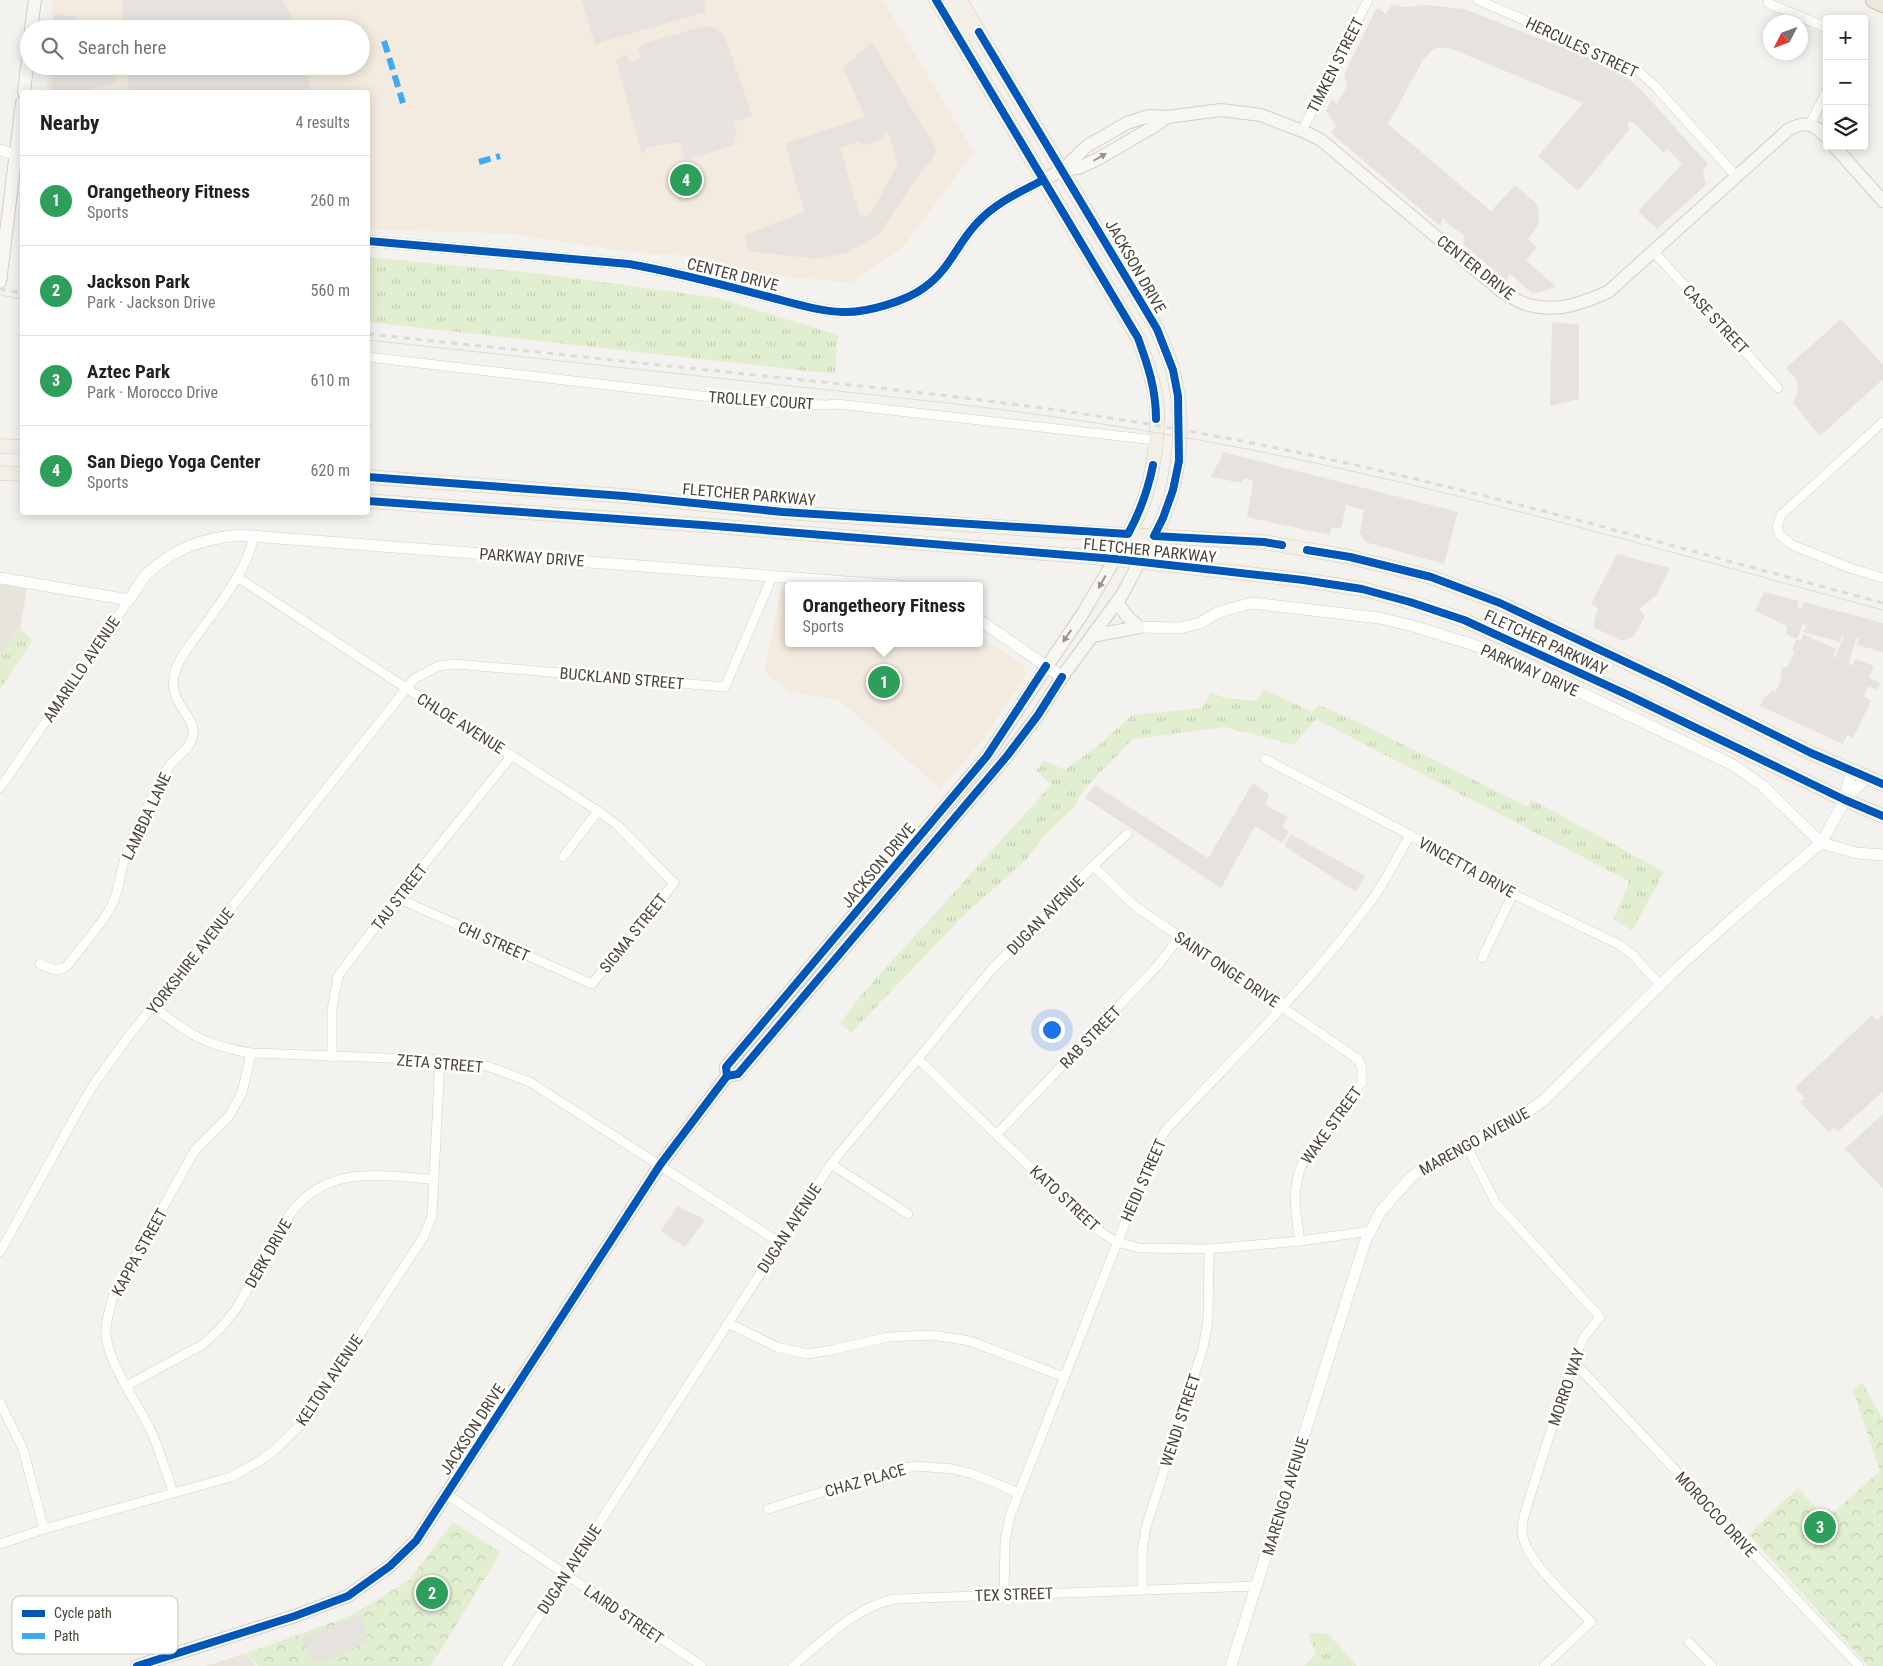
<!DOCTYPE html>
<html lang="en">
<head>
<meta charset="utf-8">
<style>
	body { margin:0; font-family:"Roboto Condensed",sans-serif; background:#f6f6f6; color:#202124 }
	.controls { position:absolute; right:15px; top:15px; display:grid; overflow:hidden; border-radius:5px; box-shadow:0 2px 12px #0003 }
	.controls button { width:45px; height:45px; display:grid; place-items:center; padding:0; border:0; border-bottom:1px solid #e0e0e0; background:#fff; color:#202124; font:25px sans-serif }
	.compass { position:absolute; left:1763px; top:15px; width:45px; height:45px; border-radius:50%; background:#fff; box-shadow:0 2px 12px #0003; rotate:228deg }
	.you { position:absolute; left:1051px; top:1029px; width:18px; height:18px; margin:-12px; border:4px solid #fff; border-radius:50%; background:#1a73e8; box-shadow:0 0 0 8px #1a73e833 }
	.badge { display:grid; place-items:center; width:32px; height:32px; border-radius:50%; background:#b45309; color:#fff; font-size:16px; font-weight:700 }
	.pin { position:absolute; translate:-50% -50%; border:2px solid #fff; box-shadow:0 1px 5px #0006 }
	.popup { position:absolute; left:785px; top:582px; width:198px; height:65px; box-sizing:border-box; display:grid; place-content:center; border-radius:5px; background:#fff; filter:drop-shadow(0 1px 4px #0005); font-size:16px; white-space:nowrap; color:#757577 }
	.popup b { font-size:19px; color:#202124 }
	.popup::after { content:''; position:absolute; left:50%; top:100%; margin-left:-10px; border:10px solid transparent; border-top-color:#fff }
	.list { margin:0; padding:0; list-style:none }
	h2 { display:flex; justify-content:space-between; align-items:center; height:65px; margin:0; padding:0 20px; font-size:21px }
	h2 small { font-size:16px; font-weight:400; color:#757577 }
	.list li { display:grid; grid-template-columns:32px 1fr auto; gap:15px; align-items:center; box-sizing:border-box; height:90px; padding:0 20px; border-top:1px solid #e0e0e0 }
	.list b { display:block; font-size:19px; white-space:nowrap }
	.list p { margin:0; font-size:16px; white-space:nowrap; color:#757577 }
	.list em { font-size:16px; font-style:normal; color:#757577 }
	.icon { flex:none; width:28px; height:28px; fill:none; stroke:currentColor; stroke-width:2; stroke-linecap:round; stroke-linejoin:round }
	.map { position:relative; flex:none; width:1883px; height:1666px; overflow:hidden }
	.search { position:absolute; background:#fff; box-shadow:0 2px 12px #0003; left:20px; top:20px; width:350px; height:55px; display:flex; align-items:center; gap:12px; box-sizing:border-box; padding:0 18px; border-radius:28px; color:#757577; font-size:19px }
	.panel { position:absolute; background:#fff; box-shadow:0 2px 12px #0003; left:20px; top:90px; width:350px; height:425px; border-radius:5px }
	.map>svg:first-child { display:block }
</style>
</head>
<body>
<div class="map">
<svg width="1883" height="1666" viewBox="0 0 1883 1666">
	<defs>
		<pattern id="grass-tufts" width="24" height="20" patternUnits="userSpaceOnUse" patternTransform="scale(1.25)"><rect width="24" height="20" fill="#e1eecf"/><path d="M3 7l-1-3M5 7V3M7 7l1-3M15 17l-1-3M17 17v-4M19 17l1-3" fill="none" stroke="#c3cdb2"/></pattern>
		<pattern id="park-crowns" width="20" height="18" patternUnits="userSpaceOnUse" patternTransform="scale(1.25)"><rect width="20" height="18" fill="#e1eecf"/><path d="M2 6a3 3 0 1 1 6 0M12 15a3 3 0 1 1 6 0" fill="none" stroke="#c3cdb2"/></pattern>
	</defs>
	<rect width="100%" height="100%" fill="#f4f2ee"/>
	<polygon fill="#e7e4dc" points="0,584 27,589 20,628 0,654"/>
	<g fill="#f3ebdf">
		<polygon points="52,0 883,0 974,152 904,246 851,283 742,272 689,256 622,251 512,234 368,229 368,92 45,92 49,66 361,66 361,29 53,29"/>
		<polygon points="782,587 789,587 789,643 979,643 979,635 1024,666 1026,673 988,733 941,789 840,701 788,691 764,672"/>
	</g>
	<polygon fill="#eae5da" points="246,1653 256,1666 206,1666"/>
	<g fill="url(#grass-tufts)">
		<polygon points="368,257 544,274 718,298 838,335 835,374 368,322"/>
		<polygon points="20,628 32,641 0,689 0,654"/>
		<polygon points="1263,689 1312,712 1319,705 1362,724 1528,807 1531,799 1664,872 1632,931 1614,919 1629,881 1316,719 1294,745 1225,727 1133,739 1084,789 1074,807 1042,838 1026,860 965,914 852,1032 840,1024 857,1000 1051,785 1036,771 1044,761 1065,770 1100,744 1132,715 1202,708 1211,693 1225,698 1256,701"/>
		<polygon points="1308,1633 1328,1634 1357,1666 1304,1666 1316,1654"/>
	</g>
	<g fill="url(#park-crowns)">
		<polygon points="1862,1382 1883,1419 1883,1666 1868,1666 1749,1534 1798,1488 1826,1519 1880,1471 1853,1390"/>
		<polygon points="453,1522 501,1552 431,1666 258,1666 247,1653 350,1616 367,1606 409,1580"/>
	</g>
	<g fill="#e6e3df" fill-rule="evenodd">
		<polygon points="123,0 282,0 289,11 295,29 122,29"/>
		<polygon points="581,0 704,0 706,2 705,12 595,44"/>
		<polygon points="1392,5 1403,7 1427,5 1464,9 1607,65 1631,81 1643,92 1708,164 1703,172 1706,185 1657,229 1638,211 1682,164 1667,149 1664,153 1634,123 1627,121 1629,130 1578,191 1538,156 1583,103 1449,48 1437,48 1432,50 1423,60 1388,124 1491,211 1515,185 1535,202 1538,208 1539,222 1536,228 1528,239 1537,247 1526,260 1556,287 1533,294 1509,273 1507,281 1463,244 1465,236 1447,223 1443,217 1440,226 1331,133 1336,126 1326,111 1332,99 1337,104 1347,86 1344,75 1376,9 1380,9 1385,14"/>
		<polygon points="54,15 75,16 75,29 52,29"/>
		<polygon points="704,26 714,28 724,34 752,116 733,122 738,137 733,138 735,145 685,160 680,142 648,147 642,154 616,60 625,54 631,62 641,58 638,48 649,42"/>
		<path d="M 872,42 L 934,145 L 936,152 L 931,161 L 917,177 L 879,234 L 847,253 L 815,259 L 748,251 L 745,235 L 804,212 L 785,143 L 865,117 L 843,68 ZM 888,132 L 898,164 L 870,215 L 860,216 L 840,148 L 860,141 L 862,146 L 886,138 L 884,133 Z"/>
		<polygon points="47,66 113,66 116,82 82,92 57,92 51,88 53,76 46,74"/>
		<polygon points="126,66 306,66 312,92 129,92"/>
		<polygon points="1841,319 1883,365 1883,379 1820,436 1793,403 1798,391 1796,379 1786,368"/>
		<polygon points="1552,322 1579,325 1579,399 1550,406"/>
		<polygon points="1223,452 1458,512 1444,564 1365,542 1360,532 1364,510 1346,505 1341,529 1331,527 1330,535 1247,517 1253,484 1251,480 1244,478 1242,483 1210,477 1220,460"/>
		<polygon points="1617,554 1670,568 1657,595 1639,609 1645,616 1633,637 1622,641 1593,627 1598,608 1591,604"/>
		<polygon points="1764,592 1799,601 1797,607 1801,609 1804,602 1883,623 1883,652 1857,645 1859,639 1857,637 1852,651 1849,665 1852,665 1856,659 1874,666 1869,677 1880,683 1877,690 1868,686 1864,696 1871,701 1853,738 1847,735 1843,744 1760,706 1763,701 1762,700 1772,690 1775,692 1782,679 1780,676 1783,667 1787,667 1794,653 1792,649 1796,640 1801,641 1803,634 1836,649 1833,656 1835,658 1844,635 1842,635 1840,642 1803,632 1807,626 1803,624 1797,639 1786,634 1787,626 1755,611"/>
		<polygon points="1253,783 1269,794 1265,805 1288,817 1282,827 1289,831 1282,843 1255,826 1221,888 1085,798 1095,785 1208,858"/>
		<polygon points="1291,834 1365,876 1356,892 1284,846"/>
		<polygon points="1872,1015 1877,1021 1883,1015 1883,1091 1838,1132 1834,1128 1829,1132 1800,1102 1805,1098 1795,1088"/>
		<polygon points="1883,1114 1883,1189 1845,1149"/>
		<polygon points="677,1206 705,1220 685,1247 661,1231"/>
		<polygon points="362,1615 368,1642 322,1663 313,1661 301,1638"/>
	</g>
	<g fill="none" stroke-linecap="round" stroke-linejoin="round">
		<defs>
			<g id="minor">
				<polyline points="1478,0 1636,69 1654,85 1736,176"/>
				<polyline points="1768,3 1827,28"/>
				<polyline points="1810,124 1827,91"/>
				<polyline points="1302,131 1368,0"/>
				<polyline points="1653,251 1778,388"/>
				<polyline points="368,357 753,402 826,405 837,404 1155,440"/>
				<polyline points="1883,422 1781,515 1777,527 1780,535 1792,545 1850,568 1883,578"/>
				<polyline points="237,577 406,688 598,811 617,825 674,883 592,984 397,898"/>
				<polyline points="1265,759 1410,835 1513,894 1618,944 1633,955 1660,985"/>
				<polyline points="0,788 129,600"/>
				<polyline points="563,857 598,811"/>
				<path d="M 1093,866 L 1135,906 L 1359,1060 L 1362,1069 L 1362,1082 L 1304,1159 C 1291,1188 1295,1211 1300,1241"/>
				<polyline points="1482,958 1513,894"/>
				<path d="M 40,964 C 52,969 55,973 67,966 C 81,947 101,926 112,905 C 119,890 120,874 125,858 C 132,835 144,813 155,792 C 159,783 164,773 170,765 C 177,756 190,749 193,736 C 197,714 164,703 176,669 C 180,657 190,645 198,634 C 219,604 246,573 254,536"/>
				<path d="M 154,1007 C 188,1034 207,1046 251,1053 L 440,1060 L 487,1066 L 530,1082 L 779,1242"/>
				<polyline points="332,1057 332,1010 338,976 397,898 512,755"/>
				<polyline points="918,1059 1091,1226 1117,1242 1140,1248 1209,1249 1300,1241 1370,1231"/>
				<polyline points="997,1134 1158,965 1180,937"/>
				<path d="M 1466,1145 L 1496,1203 L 1600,1317 L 1584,1337 L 1573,1361 L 1527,1506 C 1525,1513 1522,1522 1522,1529 C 1521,1558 1572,1601 1591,1622 L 1544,1666"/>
				<polyline points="831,1164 908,1214"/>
				<polyline points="0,1252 82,1104 94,1084 128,1037 414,679 438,666 454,664 725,687 773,575"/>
				<polyline points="728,1323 777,1347 807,1354 832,1350 888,1337 932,1335 970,1341 1064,1377"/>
				<polyline points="1573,1361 1859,1666"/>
				<path d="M 126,1386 L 202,1345 L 219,1330 L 236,1309 L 290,1214 C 328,1164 378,1176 433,1179"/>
				<polyline points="0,1403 23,1449 44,1529"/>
				<path d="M 173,1492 C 166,1472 160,1451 151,1431 C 138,1404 109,1365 106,1335 C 105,1323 110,1308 113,1297 L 195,1150 L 229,1116 L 242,1093 L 251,1053"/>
				<polyline points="446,1494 702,1666"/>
				<polyline points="768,1509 885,1472 916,1466 953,1469 973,1474 1019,1493"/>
				<polyline points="0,1544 44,1529 231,1477 261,1460 276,1449 302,1423 424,1236 432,1216 440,1060"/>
				<polyline points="1142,1589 1142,1552 1146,1527 1203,1348 1208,1321 1209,1249"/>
				<path d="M 1004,1594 L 1005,1541 L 1010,1516 L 1152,1154 L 1165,1131 C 1235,1056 1310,984 1371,901 C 1386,881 1397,857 1410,835"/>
				<polyline points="1689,1642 1712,1666"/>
				<polyline points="507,1666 831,1164 992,969 1093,866 1127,834"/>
				<path d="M 793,1666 C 824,1640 854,1608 894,1599 L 1257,1586"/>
			</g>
			<g id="tertiary">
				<polyline points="0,150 22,157"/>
				<path d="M 368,241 L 629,264 C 675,272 720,284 765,296 C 790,302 816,311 843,312 C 866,313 907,301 925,287 C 950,269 957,244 977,223 C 995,203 1020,192 1043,180"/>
				<path d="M 0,578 L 129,600 C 135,592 140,581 147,574 C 174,548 202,539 239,535 L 899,586"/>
				<polyline points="979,620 1062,677"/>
				<polyline points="1139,627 1180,628 1200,623 1219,612 1252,603 1379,618 1413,626 1474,645 1512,660 1733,765 1763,786 1821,843 1857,853 1883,855"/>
				<polyline points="1845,800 1851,770"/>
				<polyline points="1231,1666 1365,1242 1381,1211 1411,1177 1449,1152 1514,1121 1543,1101 1673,972 1742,910 1821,843 1845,800 1867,777"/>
			</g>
			<g id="secondary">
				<polyline points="31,29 35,0"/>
				<polyline points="24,92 29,50"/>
				<path d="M 1307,133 L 1321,140 L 1501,291 C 1510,296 1520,303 1529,305 C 1558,313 1582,303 1608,292 L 1788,130 C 1806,120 1813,123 1827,138"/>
				<polyline points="1834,146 1883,201"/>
				<polyline points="1062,170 1078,168 1096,160 1153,127 1167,117"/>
				<polyline points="1043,180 1062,170 1087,146 1127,123 1149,116 1167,117 1221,110 1261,115 1302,131"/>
				<polyline points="0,282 22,103"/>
				<polyline points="1117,602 1127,616 1139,627"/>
				<polyline points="1092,636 1139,627"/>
				<polyline points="727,1076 726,1067 987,756 1083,613 1115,559"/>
				<polyline points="137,1666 295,1616 348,1596 390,1566 416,1541 660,1165 727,1076 738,1074 1007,756 1038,715 1062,677 1122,595 1140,561"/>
			</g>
			<g id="primary">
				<path d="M 936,0 L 1138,338 C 1145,357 1153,377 1156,397 C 1160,429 1153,482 1140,511 C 1133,527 1123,543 1115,559"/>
				<polyline points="945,0 949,3 967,32 973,34 979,32"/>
				<path d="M 960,0 L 1157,329 C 1163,343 1170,357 1173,372 C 1185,416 1181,476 1163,518 C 1157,533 1148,547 1140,561"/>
				<polyline points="0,446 22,447"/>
				<polyline points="0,473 22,474"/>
				<polyline points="368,477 624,496 783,512 1072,532 1264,542 1350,557 1431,577 1500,603 1668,682 1811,753 1883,784"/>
				<polyline points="368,501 702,525 1115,559 1303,580 1362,589 1410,602 1464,620 1630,696 1845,800 1883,816"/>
			</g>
			<polyline id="motorway" points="1874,0 1883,4"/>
		</defs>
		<use href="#minor" stroke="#d2d0cb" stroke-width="10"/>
		<use href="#tertiary" stroke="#d2d0cb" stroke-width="12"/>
		<use href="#secondary" stroke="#d3cfc5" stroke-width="14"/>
		<use href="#primary" stroke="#d6cebb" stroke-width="15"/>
		<use href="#motorway" stroke="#ccbfa9" stroke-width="18"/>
		<use href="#minor" stroke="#fdfdfc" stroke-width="9"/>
		<use href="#tertiary" stroke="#fdfdfc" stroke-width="11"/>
		<use href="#secondary" stroke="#f7f6f1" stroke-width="12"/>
		<use href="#primary" stroke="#f2efe6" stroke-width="14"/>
		<use href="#motorway" stroke="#ede8db" stroke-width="16"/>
		<g stroke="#dbdbda" stroke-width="1">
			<polyline points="0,295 22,299"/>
			<path d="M 368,340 L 948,403 C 1082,419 1215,440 1347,470 C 1527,510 1705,562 1883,610"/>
		</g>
		<g stroke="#dbdbda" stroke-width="3" stroke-dasharray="6 6" stroke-linecap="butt">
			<polyline points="0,289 22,293"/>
			<path d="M 368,334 C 480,346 594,358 707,370 C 871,387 1036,403 1199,433 C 1430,475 1656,542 1883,603"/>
		</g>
		<g stroke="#3fa9f5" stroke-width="6" stroke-dasharray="12 6" stroke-linecap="butt">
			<polyline points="384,41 403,103"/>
			<polyline points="479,162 500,156"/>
		</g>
		<defs>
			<g id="cycleway">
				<path d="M 936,0 L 1138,338 C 1148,366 1156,389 1156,419"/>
				<polyline points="979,32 1157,329 1173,370 1178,396 1179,461 1173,490 1163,518 1154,536 1264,542 1282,545"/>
				<path d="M 368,241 L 629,264 C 675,272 720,284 765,296 C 790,302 816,311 843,312 C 866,313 907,301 925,287 C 950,269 957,244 977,223 C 995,203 1020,192 1043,180"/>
				<path d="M 368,477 L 624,496 L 783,512 L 1128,534 C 1140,512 1148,490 1153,465"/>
				<polyline points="368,501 702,525 1115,559 1303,580 1362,589 1410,602 1464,620 1630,696 1845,800 1883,816"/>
				<polyline points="1307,550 1350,557 1431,577 1500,603 1668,682 1811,753 1883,784"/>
				<polyline points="727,1076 726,1067 987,756 1046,666"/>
				<polyline points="137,1666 295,1616 348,1596 390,1566 416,1541 660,1165 727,1076 738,1074 1007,756 1038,715 1062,677"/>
			</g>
		</defs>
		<use href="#cycleway" stroke="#fff" stroke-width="11"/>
		<use href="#cycleway" stroke="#0057b8" stroke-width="8"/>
	</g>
	<defs><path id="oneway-solid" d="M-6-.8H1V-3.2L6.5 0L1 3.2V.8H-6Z" transform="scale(1.25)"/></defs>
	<g fill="#98948c">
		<use href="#oneway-solid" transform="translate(1100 157) rotate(-30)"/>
		<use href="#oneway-solid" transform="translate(1102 582) rotate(119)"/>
		<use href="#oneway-solid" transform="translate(1067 636) rotate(125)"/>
	</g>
	<g text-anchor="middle" stroke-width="5" stroke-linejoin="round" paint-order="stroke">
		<g font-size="16" fill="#4b4439" stroke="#fff">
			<text transform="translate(1582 47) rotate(25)" y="6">HERCULES STREET</text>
			<text transform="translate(1335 65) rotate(-63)" y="6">TIMKEN STREET</text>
			<text transform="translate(1136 266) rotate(60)" y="6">JACKSON DRIVE</text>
			<text transform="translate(1476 267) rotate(38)" y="6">CENTER DRIVE</text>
			<text transform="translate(733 274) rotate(14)" y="6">CENTER DRIVE</text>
			<text transform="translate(1716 319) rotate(47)" y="6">CASE STREET</text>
			<text transform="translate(761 400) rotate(4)" y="6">TROLLEY COURT</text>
			<text transform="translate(749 494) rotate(5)" y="6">FLETCHER PARKWAY</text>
			<text transform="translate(1150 550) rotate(6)" y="6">FLETCHER PARKWAY</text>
			<text transform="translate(532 557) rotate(4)" y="6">PARKWAY DRIVE</text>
			<text transform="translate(1546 642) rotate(25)" y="6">FLETCHER PARKWAY</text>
			<text transform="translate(81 669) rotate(-56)" y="6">AMARILLO AVENUE</text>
			<text transform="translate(1530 670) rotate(24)" y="6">PARKWAY DRIVE</text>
			<text transform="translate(622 678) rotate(5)" y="6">BUCKLAND STREET</text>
			<text transform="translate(461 723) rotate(32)" y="6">CHLOE AVENUE</text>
			<text transform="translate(146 816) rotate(-65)" y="6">LAMBDA LANE</text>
			<text transform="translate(878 865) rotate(-50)" y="6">JACKSON DRIVE</text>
			<text transform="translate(1467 867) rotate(29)" y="6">VINCETTA DRIVE</text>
			<text transform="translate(399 897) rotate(-52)" y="6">TAU STREET</text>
			<text transform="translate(1045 915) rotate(-46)" y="6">DUGAN AVENUE</text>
			<text transform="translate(633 933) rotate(-51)" y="6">SIGMA STREET</text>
			<text transform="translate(494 941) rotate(24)" y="6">CHI STREET</text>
			<text transform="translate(190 961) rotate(-52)" y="6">YORKSHIRE AVENUE</text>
			<text transform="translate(1227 969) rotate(34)" y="6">SAINT ONGE DRIVE</text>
			<text transform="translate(1090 1037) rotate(-46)" y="6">RAB STREET</text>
			<text transform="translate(440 1063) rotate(5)" y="6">ZETA STREET</text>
			<text transform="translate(1331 1125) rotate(-54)" y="6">WAKE STREET</text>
			<text transform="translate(1474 1141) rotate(-29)" y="6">MARENGO AVENUE</text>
			<text transform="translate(1143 1180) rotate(-66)" y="6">HEIDI STREET</text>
			<text transform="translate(1065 1198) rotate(43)" y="6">KATO STREET</text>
			<text transform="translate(789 1228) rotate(-57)" y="6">DUGAN AVENUE</text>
			<text transform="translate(139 1252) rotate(-61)" y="6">KAPPA STREET</text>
			<text transform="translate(268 1253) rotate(-60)" y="6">DERK DRIVE</text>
			<text transform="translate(329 1380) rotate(-56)" y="6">KELTON AVENUE</text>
			<text transform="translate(1566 1387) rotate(-71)" y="6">MORRO WAY</text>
			<text transform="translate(1180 1420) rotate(-72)" y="6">WENDI STREET</text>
			<text transform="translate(472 1429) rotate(-57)" y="6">JACKSON DRIVE</text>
			<text transform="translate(865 1480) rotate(-16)" y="6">CHAZ PLACE</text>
			<text transform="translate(1285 1496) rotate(-73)" y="6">MARENGO AVENUE</text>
			<text transform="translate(1716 1514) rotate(47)" y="6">MOROCCO DRIVE</text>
			<text transform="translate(569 1569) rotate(-57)" y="6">DUGAN AVENUE</text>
			<text transform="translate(1014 1594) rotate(-2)" y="6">TEX STREET</text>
			<text transform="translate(624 1614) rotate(34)" y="6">LAIRD STREET</text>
		</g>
	</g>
	<rect x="12" y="1596" width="166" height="58" rx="8" fill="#fff" stroke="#c9c7c4" stroke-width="1"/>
	<rect x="22" y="1610" width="23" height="7" fill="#0057b8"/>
	<rect x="22" y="1633" width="23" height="6" fill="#3fa9f5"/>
	<g font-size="14" fill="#4b4439">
		<text x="54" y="1618">Cycle path</text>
		<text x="54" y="1641">Path</text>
	</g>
</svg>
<div class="controls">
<button>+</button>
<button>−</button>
<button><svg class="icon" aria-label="layers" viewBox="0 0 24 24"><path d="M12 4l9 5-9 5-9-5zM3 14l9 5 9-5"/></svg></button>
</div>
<svg class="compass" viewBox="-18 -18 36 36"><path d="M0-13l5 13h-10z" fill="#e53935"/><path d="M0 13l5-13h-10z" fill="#757577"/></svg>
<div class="you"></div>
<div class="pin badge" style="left:884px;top:682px;background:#2e9e5b">1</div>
<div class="popup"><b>Orangetheory Fitness</b>Sports</div>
<div class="pin badge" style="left:432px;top:1593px;background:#2e9e5b">2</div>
<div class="pin badge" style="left:1820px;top:1527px;background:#2e9e5b">3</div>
<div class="pin badge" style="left:686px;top:180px;background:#2e9e5b">4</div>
<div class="search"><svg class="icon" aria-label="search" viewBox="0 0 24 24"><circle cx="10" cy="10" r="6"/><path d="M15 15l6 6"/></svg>Search here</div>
<section class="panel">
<h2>Nearby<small>4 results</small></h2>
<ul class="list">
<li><span class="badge" style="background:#2e9e5b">1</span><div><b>Orangetheory Fitness</b><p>Sports</p></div><em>260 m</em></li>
<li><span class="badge" style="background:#2e9e5b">2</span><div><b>Jackson Park</b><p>Park · Jackson Drive</p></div><em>560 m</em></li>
<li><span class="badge" style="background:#2e9e5b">3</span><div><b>Aztec Park</b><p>Park · Morocco Drive</p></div><em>610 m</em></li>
<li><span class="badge" style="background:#2e9e5b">4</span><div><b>San Diego Yoga Center</b><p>Sports</p></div><em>620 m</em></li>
</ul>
</section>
</div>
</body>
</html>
